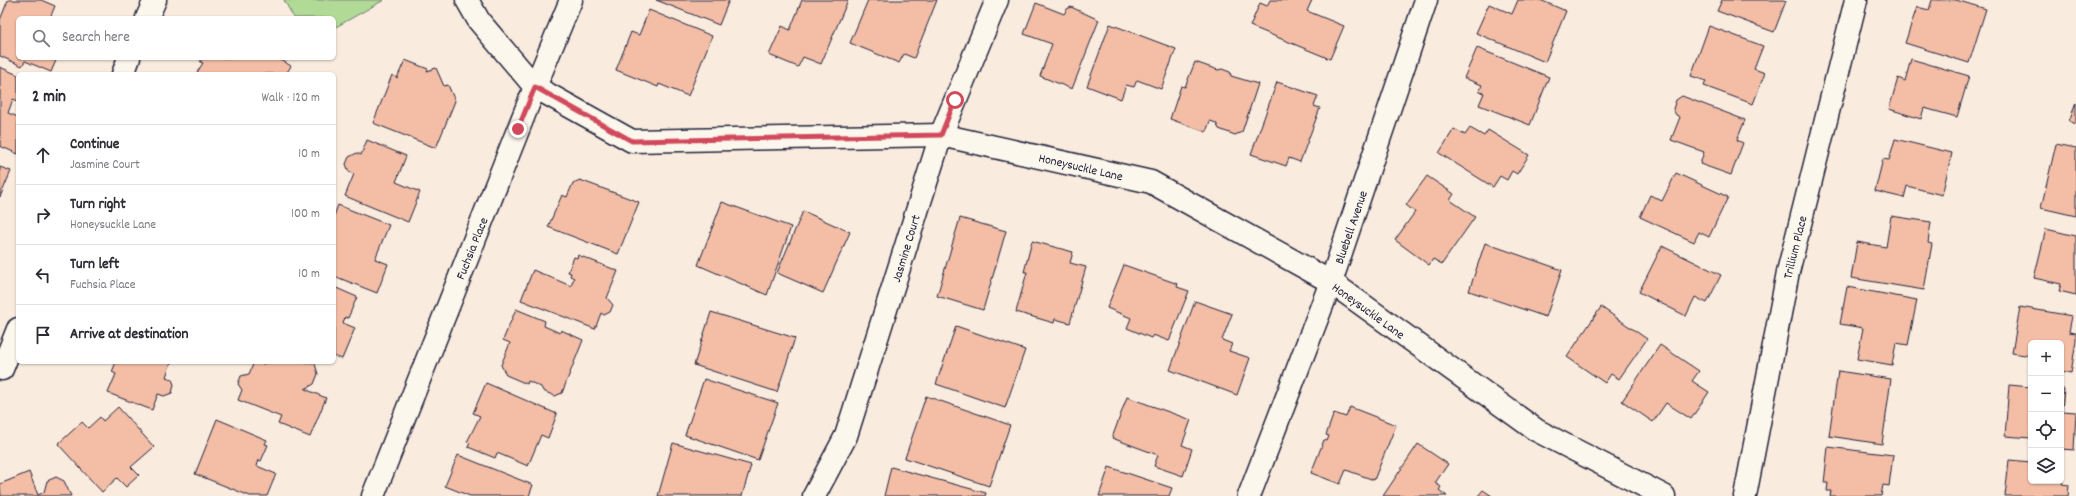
<!DOCTYPE html>
<html lang="en">
<head>
<meta charset="utf-8">
<style>
	body { margin:0; font-family:Dekko,sans-serif; background:#f2f2f3; color:#2b2b33 }
	.controls { position:absolute; right:12px; bottom:12px; display:grid; overflow:hidden; border-radius:6px; box-shadow:0 1px 3px #0004 }
	.controls button { width:36px; height:36px; display:grid; place-items:center; padding:0; border:0; border-bottom:1px solid #e1e1e2; background:#fff; color:#2b2b33; font:20px sans-serif }
	.stop { position:absolute; width:12px; height:12px; margin:-9px; border:3px solid #d1495b; border-radius:50%; background:#fff }
	.stop.end { background:#d1495b; border-color:#fff; box-shadow:0 1px 4px #0008 }
	.list { margin:0; padding:0; list-style:none }
	h2 { display:flex; justify-content:space-between; align-items:center; height:52px; margin:0; padding:0 16px; font-size:17px }
	h2 small { font-size:13px; font-weight:400; color:#7c7c81 }
	.list li { display:grid; grid-template-columns:26px 1fr auto; gap:12px; align-items:center; box-sizing:border-box; height:60px; padding:0 16px; border-top:1px solid #e1e1e2 }
	.list b { display:block; font-size:15px; white-space:nowrap }
	.list p { margin:0; font-size:13px; white-space:nowrap; color:#7c7c81 }
	.list em { font-size:13px; font-style:normal; color:#7c7c81 }
	.icon { flex:none; width:22px; height:22px; fill:none; stroke:currentColor; stroke-width:2; stroke-linecap:round; stroke-linejoin:round }
	.map { position:relative; flex:none; width:2076px; height:496px; overflow:hidden }
	.search { position:absolute; background:#fff; box-shadow:0 1px 3px #0004; left:16px; top:16px; width:320px; height:44px; display:flex; align-items:center; gap:10px; box-sizing:border-box; padding:0 14px; border-radius:6px; color:#7c7c81; font-size:15px }
	.panel { position:absolute; background:#fff; box-shadow:0 1px 3px #0004; left:16px; top:72px; width:320px; height:292px; border-radius:6px }
	.map>svg:first-child { display:block }
</style>
</head>
<body>
<div class="map">
<svg width="2076" height="496" viewBox="0 0 2076 496">
	<rect width="100%" height="100%" fill="#f9ebde"/>
	<filter id="ink" filterUnits="userSpaceOnUse"><feTurbulence type="fractalNoise" baseFrequency=".025" numOctaves="2"/><feDisplacementMap in="SourceGraphic" scale="8" xChannelSelector="R" yChannelSelector="G"/><feConvolveMatrix kernelMatrix="1 2 1 2 8 2 1 2 1" color-interpolation-filters="sRGB"/></filter>
	<g filter="url(#ink)">
		<polygon fill="#b1da97" stroke="#6a7e69" points="284,0 384,0 334,28 334,18 294,18"/>
		<g fill="#f3bda6" stroke="#22223b">
			<polygon points="8,0 41,0 55,6 50,18 18,18 18,58 57,58 51,72 25,61 22,66 0,56 0,20"/>
			<polygon points="656,0 729,0 719,25"/>
			<polygon points="802,0 848,0 821,64 803,57 798,67 769,55 782,26 790,30"/>
			<polygon points="868,0 937,0 914,58 904,54 899,63 850,43"/>
			<polygon points="1270,0 1312,0 1307,11 1344,26 1330,59 1250,26 1260,3 1267,6"/>
			<polygon points="1518,0 1540,0 1566,11 1545,62 1476,33 1489,4 1512,14"/>
			<polygon points="1722,0 1783,0 1786,1 1774,32 1717,11"/>
			<polygon points="1932,0 1956,0 1986,9 1969,63 1905,43 1917,7 1929,10"/>
			<polygon points="1036,3 1064,14 1067,9 1071,7 1099,20 1072,89 1040,76 1052,44 1024,34"/>
			<polygon points="649,10 712,36 688,96 659,84 658,87 616,70 631,32 639,35"/>
			<polygon points="1110,24 1176,49 1161,89 1137,80 1134,87 1126,85 1121,99 1087,86"/>
			<polygon points="1709,26 1763,46 1754,69 1765,73 1753,104 1704,86 1706,81 1691,76"/>
			<polygon points="1477,48 1549,77 1530,125 1479,105 1484,93 1479,92 1482,85 1464,78"/>
			<polygon points="203,58 278,58 291,66 286,74 196,74 203,63 200,62"/>
			<polygon points="1911,59 1969,76 1957,117 1924,108 1921,119 1889,109 1898,78 1905,81"/>
			<polygon points="405,60 428,69 427,71 436,68 444,86 448,85 455,101 436,148 373,123 392,75 397,78"/>
			<polygon points="1195,62 1218,70 1222,69 1230,72 1231,76 1258,84 1242,132 1235,135 1219,129 1216,123 1210,121 1206,132 1170,119 1181,86 1185,87"/>
			<polygon points="0,67 18,75 18,101 13,99 8,113 18,117 18,154 0,146"/>
			<polygon points="1277,82 1318,96 1314,106 1320,108 1300,162 1289,158 1286,166 1251,154"/>
			<polygon points="1682,96 1745,120 1737,140 1743,143 1731,175 1700,164 1704,152 1671,140 1680,117 1676,115 1673,109 1676,100"/>
			<polygon points="2076,103 2076,124 2069,121"/>
			<polygon points="1470,128 1484,136 1488,130 1529,155 1517,174 1512,171 1507,180 1500,176 1493,187 1439,153 1454,129 1465,135"/>
			<polygon points="1895,139 1952,153 1942,195 1907,186 1904,198 1875,191 1883,159 1889,160"/>
			<polygon points="367,140 406,156 396,182 420,192 408,222 345,196 354,174 349,172 346,164 349,157 357,153 361,155"/>
			<polygon points="2056,144 2076,148 2076,216 2041,208"/>
			<polygon points="0,167 11,171 0,197"/>
			<polygon points="1676,173 1728,197 1709,237 1699,232 1694,242 1640,217 1650,195 1662,201"/>
			<polygon points="1427,176 1454,194 1450,200 1475,217 1442,264 1433,259 1429,265 1395,240 1415,212 1406,205"/>
			<polygon points="580,180 639,202 618,254 548,227 562,195 567,197 573,183"/>
			<polygon points="722,202 791,227 767,295 698,265"/>
			<polygon points="338,205 389,225 375,259 388,264 377,293 334,276 334,216"/>
			<polygon points="803,211 850,232 823,293 777,273"/>
			<polygon points="1891,216 1931,222 1928,243 1932,244 1924,290 1851,278 1857,242 1886,247"/>
			<polygon points="960,218 1006,231 983,310 937,296"/>
			<polygon points="2046,229 2076,236 2076,295 2059,291 2061,284 2034,278"/>
			<polygon points="1032,241 1073,252 1070,263 1086,267 1070,323 1055,319 1054,323 1016,312 1027,272 1024,272"/>
			<polygon points="1485,243 1562,270 1546,317 1469,291"/>
			<polygon points="1662,246 1721,275 1707,303 1695,297 1686,316 1639,292"/>
			<polygon points="578,255 618,271 607,298 613,305 610,312 604,315 601,313 595,329 521,300 533,270 571,286 574,278 570,276 571,273 568,272 574,257 577,258"/>
			<polygon points="1124,265 1178,284 1177,287 1189,291 1169,341 1153,335 1151,338 1127,328 1131,318 1107,308"/>
			<polygon points="334,287 357,297 348,318 345,317 343,323 355,328 342,359 334,356"/>
			<polygon points="1847,287 1917,300 1908,345 1896,343 1892,365 1857,359 1863,328 1840,324"/>
			<polygon points="1195,301 1232,314 1222,340 1232,344 1229,351 1250,358 1237,395 1170,370"/>
			<polygon points="1601,307 1647,339 1619,379 1611,374 1605,383 1567,357"/>
			<polygon points="2020,307 2072,316 2069,332 2076,333 2076,341 2071,373 2061,371 2061,343 2031,343 2031,356 2012,353"/>
			<polygon points="516,309 545,321 544,326 560,333 561,330 583,340 562,393 555,396 543,391 541,387 528,381 527,384 506,375 501,365 510,343 503,340"/>
			<polygon points="711,312 795,338 777,392 694,365"/>
			<polygon points="956,326 1025,350 1005,408 936,384"/>
			<polygon points="1660,345 1699,371 1692,381 1709,392 1691,419 1666,403 1653,422 1622,401"/>
			<polygon points="116,362 171,362 166,377 172,379 174,385 172,393 164,396 158,394 152,410 108,393 116,374 112,372"/>
			<polygon points="254,362 264,364 265,362 311,362 315,364 318,374 314,384 305,389 326,398 310,437 278,424 281,417 238,400 242,390 238,384 241,376 249,374"/>
			<polygon points="1838,371 1891,379 1882,444 1829,436"/>
			<polygon points="704,379 778,403 758,460 685,435"/>
			<polygon points="486,383 557,414 548,438 541,435 528,466 497,453 495,458 468,447 470,443 467,442 480,416 473,413"/>
			<polygon points="2009,385 2031,387 2031,438 2005,436"/>
			<polygon points="2061,389 2064,389 2062,411 2076,412 2074,450 2061,449"/>
			<polygon points="926,396 1010,425 989,486 905,458"/>
			<polygon points="1127,397 1191,420 1182,445 1192,449 1183,476 1154,466 1158,455 1112,438"/>
			<polygon points="118,407 154,447 131,467 139,475 126,487 117,478 102,492 58,444 82,422 88,428 100,417 103,421"/>
			<polygon points="1350,407 1396,425 1374,480 1346,470 1340,484 1311,473 1324,440 1327,441 1329,436 1326,435 1334,413 1346,417"/>
			<polygon points="217,419 267,440 265,444 268,445 261,461 259,460 257,466 276,474 267,496 250,496 195,474"/>
			<polygon points="673,443 751,465 742,496 658,496"/>
			<polygon points="1418,444 1448,464 1435,483 1441,487 1439,490 1447,496 1383,496"/>
			<polygon points="1828,447 1893,455 1889,486 1883,485 1881,496 1830,496 1831,491 1827,491 1828,483 1824,483"/>
			<polygon points="458,455 533,485 529,496 470,496 445,486"/>
			<polygon points="2009,460 2031,462 2031,481 2061,481 2061,466 2064,466 2062,484 2069,485 2068,496 2005,496"/>
			<polygon points="891,467 986,493 985,496 884,496"/>
			<polygon points="1109,467 1172,488 1169,496 1099,496"/>
			<polygon points="29,472 38,495 44,492 47,481 56,477 64,481 71,496 1,496 0,484"/>
			<polygon points="1483,490 1492,496 1478,496"/>
		</g>
		<g fill="none" stroke-linecap="round" stroke-linejoin="round">
			<defs>
				<g id="minor">
					<polyline points="467,0 479,21 535,87 632,141 941,135 1151,182 1331,282 1536,430 1664,496"/>
					<polyline points="147,18 155,0"/>
					<polyline points="123,74 129,58"/>
					<polyline points="2,369 18,329"/>
					<polyline points="373,496 535,87 571,0"/>
					<polyline points="814,496 846,436 941,135 997,0"/>
					<polyline points="1249,496 1331,282 1426,0"/>
					<polyline points="1745,496 1788,272 1856,0"/>
				</g>
			</defs>
			<use href="#minor" stroke="#22223b" stroke-width="25"/>
			<use href="#minor" stroke="#fbf7ec" stroke-width="22"/>
		</g>
	</g>
	<g fill="none" stroke-linecap="round" stroke-linejoin="round" filter="url(#ink)">
		<polyline stroke="#d1495b" stroke-width="5" points="518,129 535,87 632,141 941,135 955,100"/>
	</g>
	<g text-anchor="middle" stroke-width="3" stroke-linejoin="round" paint-order="stroke">
		<g font-size="13" fill="#22223b" stroke="#fbf7ec">
			<text transform="translate(1081 166) rotate(13)" y="5">Honeysuckle Lane</text>
			<text transform="translate(1350 227) rotate(-71)" y="5">Bluebell Avenue</text>
			<text transform="translate(1794 247) rotate(-76)" y="5">Trillium Place</text>
			<text transform="translate(471 248) rotate(-68)" y="5">Fuchsia Place</text>
			<text transform="translate(905 248) rotate(-73)" y="5">Jasmine Court</text>
			<text transform="translate(1369 310) rotate(36)" y="5">Honeysuckle Lane</text>
		</g>
	</g>
</svg>
<div class="controls">
<button>+</button>
<button>−</button>
<button><svg class="icon" aria-label="locate" viewBox="0 0 24 24"><circle cx="12" cy="12" r="6"/><path d="M12 2v4M12 18v4M2 12h4M18 12h4"/></svg></button>
<button><svg class="icon" aria-label="layers" viewBox="0 0 24 24"><path d="M12 4l9 5-9 5-9-5zM3 14l9 5 9-5"/></svg></button>
</div>
<div class="stop" style="left:955px;top:100px"></div>
<div class="stop end" style="left:518px;top:129px"></div>
<div class="search"><svg class="icon" aria-label="search" viewBox="0 0 24 24"><circle cx="10" cy="10" r="6"/><path d="M15 15l6 6"/></svg>Search here</div>
<section class="panel">
<h2>2 min<small>Walk · 120 m</small></h2>
<ul class="list">
<li><svg class="icon" aria-label="ahead" viewBox="0 0 24 24"><path d="M12 20V5M6 11l6-6 6 6"/></svg><div><b>Continue</b><p>Jasmine Court</p></div><em>10 m</em></li>
<li><svg class="icon" aria-label="right" viewBox="0 0 24 24"><path d="M7 20v-9h11M14 6l5 5-5 5"/></svg><div><b>Turn right</b><p>Honeysuckle Lane</p></div><em>100 m</em></li>
<li><svg class="icon" aria-label="left" viewBox="0 0 24 24"><path d="M17 20v-9H6M10 6l-5 5 5 5"/></svg><div><b>Turn left</b><p>Fuchsia Place</p></div><em>10 m</em></li>
<li><svg class="icon" aria-label="arrive" viewBox="0 0 24 24"><path d="M6 21V4h12l-3 4 3 4H6"/></svg><div><b>Arrive at destination</b></div></li>
</ul>
</section>
</div>
</body>
</html>
